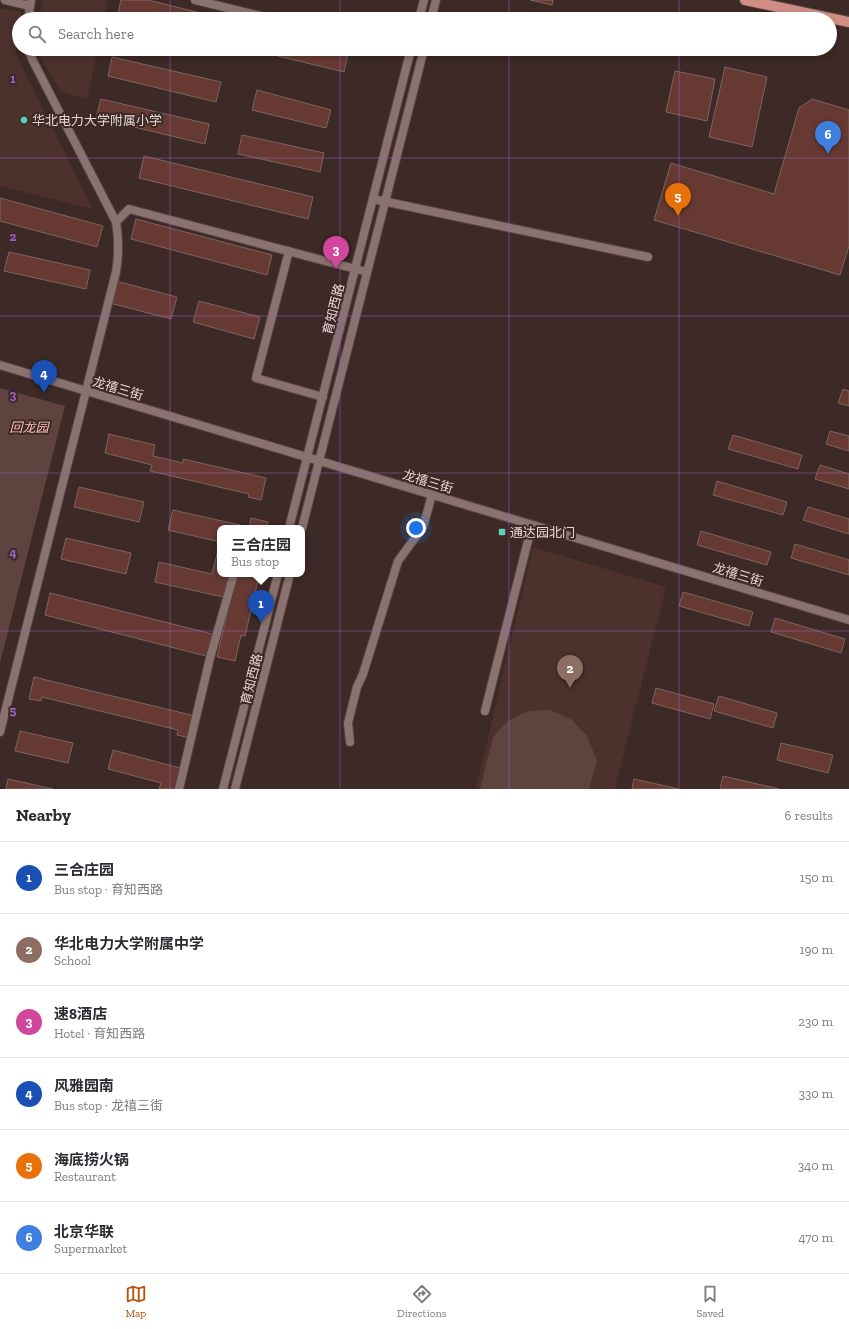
<!DOCTYPE html>
<html lang="en">
<head>
<meta charset="utf-8">
<style>
	body { margin:0; font-family:"Zilla Slab","Noto Sans SC",serif; background:#f2f2f3; color:#2b2b33 }
	.you { position:absolute; left:416px; top:528px; width:14px; height:14px; margin:-10px; border:3px solid #fff; border-radius:50%; background:#1a73e8; box-shadow:0 0 0 6px #1a73e833 }
	.badge { display:grid; place-items:center; width:26px; height:26px; border-radius:50%; background:#b45309; color:#fff; font-size:13px; font-weight:700 }
	.pin { position:absolute; translate:-50% -33px; filter:drop-shadow(0 1px 2px #0008) }
	.pin::after { content:''; position:absolute; top:21px; width:14px; height:12px; background:inherit; clip-path:polygon(0 0,100% 0,50% 100%) }
	.popup { position:absolute; left:217px; top:525px; width:88px; height:52px; box-sizing:border-box; display:grid; place-content:center; border-radius:8px; background:#fff; filter:drop-shadow(0 1px 3px #0005); font-size:13px; white-space:nowrap; color:#7c7c81 }
	.popup b { font-size:15px; color:#2b2b33 }
	.popup::after { content:''; position:absolute; left:50%; top:100%; margin-left:-8px; border:8px solid transparent; border-top-color:#fff }
	.list { margin:0; padding:0; list-style:none }
	h2 { display:flex; justify-content:space-between; align-items:center; height:52px; margin:0; padding:0 16px; font-size:17px }
	h2 small { font-size:13px; font-weight:400; color:#7c7c81 }
	.list li { display:grid; grid-template-columns:26px 1fr auto; gap:12px; align-items:center; box-sizing:border-box; height:72px; padding:0 16px; border-top:1px solid #e1e1e2 }
	.list b { display:block; font-size:15px; white-space:nowrap }
	.list p { margin:0; font-size:13px; white-space:nowrap; color:#7c7c81 }
	.list em { font-size:13px; font-style:normal; color:#7c7c81 }
	.icon { flex:none; width:22px; height:22px; fill:none; stroke:currentColor; stroke-width:2; stroke-linecap:round; stroke-linejoin:round }
	.map { position:relative; flex:none; width:849px; height:789px; overflow:hidden }
	.search { position:absolute; background:#fff; box-shadow:0 2px 6px #0003; left:12px; right:12px; top:12px; height:44px; display:flex; align-items:center; gap:10px; box-sizing:border-box; padding:0 14px; border-radius:22px; color:#7c7c81; font-size:15px }
	.sheet { height:484px; background:#fff }
	nav { display:flex; justify-content:space-around; align-items:center; box-sizing:border-box; height:56px; border-top:1px solid #e1e1e2; background:#fff; font-size:11px; color:#7c7c81 }
	nav a { display:grid; justify-items:center; gap:2px }
	nav .on { color:#b45309 }
	.map>svg:first-child { display:block }
</style>
</head>
<body>
<div class="map">
<svg width="849" height="789" viewBox="0 0 849 789">
	<rect width="100%" height="100%" fill="#3d2925"/>
	<g fill="#4c312d">
		<polygon points="43,0 107,0 104,19 39,19"/>
		<polygon points="0,8 21,12 21,19 19,19 16,54 93,209 0,186"/>
		<polygon points="35,49 98,49 87,99 61,92"/>
		<polygon points="533,547 666,587 615,789 476,789"/>
	</g>
	<g fill="#5f433f">
		<polygon points="0,388 65,406 0,663"/>
		<polygon points="550,710 572,720 587,736 597,761 589,789 480,789 493,737 508,721 528,711"/>
	</g>
	<g fill="#663a33" stroke="#7c6460">
		<polygon points="121,0 148,0 225,19 127,19 117,17"/>
		<polygon points="530,0 553,0 552,5"/>
		<polygon points="249,49 349,49 344,72"/>
		<polygon points="112,57 221,82 216,102 108,76"/>
		<polygon points="725,67 767,77 752,147 709,137"/>
		<polygon points="675,71 715,79 707,121 666,112"/>
		<polygon points="257,90 331,110 326,128 252,110"/>
		<polygon points="101,99 209,124 205,144 96,118"/>
		<polygon points="812,99 849,110 849,246 840,275 654,220 671,163 774,194 799,108"/>
		<polygon points="242,135 324,153 320,172 238,154"/>
		<polygon points="144,156 313,197 308,219 139,178"/>
		<polygon points="0,198 103,226 97,247 0,221"/>
		<polygon points="136,219 272,255 267,275 131,239"/>
		<polygon points="9,252 90,270 86,289 4,271"/>
		<polygon points="116,281 177,297 171,319 110,303"/>
		<polygon points="199,301 260,317 254,339 193,322"/>
		<polygon points="843,389 849,391 849,406 838,403"/>
		<polygon points="830,431 849,436 849,451 826,444"/>
		<polygon points="109,434 155,445 153,456 183,463 183,459 266,478 261,500 248,497 249,494 150,471 152,465 105,453"/>
		<polygon points="733,435 802,455 798,469 728,449"/>
		<polygon points="820,465 849,474 849,489 815,479"/>
		<polygon points="717,481 787,502 783,515 713,495"/>
		<polygon points="79,487 144,502 139,522 74,507"/>
		<polygon points="808,507 849,519 849,534 803,520"/>
		<polygon points="173,510 240,525 239,528 220,528 220,574 229,574 223,597 155,582 159,562 212,574 220,542 168,530"/>
		<polygon points="251,518 268,522 267,528 249,528"/>
		<polygon points="701,531 771,552 767,565 697,545"/>
		<polygon points="66,538 131,553 126,574 61,559"/>
		<polygon points="795,544 849,560 849,575 791,558"/>
		<polygon points="237,574 256,574 259,576 245,636 241,635 235,661 217,657"/>
		<polygon points="683,592 753,612 749,626 679,606"/>
		<polygon points="50,593 212,634 206,656 45,615"/>
		<polygon points="775,618 845,639 841,653 771,632"/>
		<polygon points="34,677 195,716 190,738 177,735 178,730 42,697 41,701 29,699"/>
		<polygon points="656,688 714,704 710,719 652,703"/>
		<polygon points="719,696 777,713 773,728 714,711"/>
		<polygon points="20,731 73,743 68,763 15,751"/>
		<polygon points="781,743 833,755 828,773 777,760"/>
		<polygon points="113,750 180,768 175,789 159,789 161,783 108,769"/>
		<polygon points="723,776 779,789 720,789"/>
		<polygon points="8,779 53,789 6,789"/>
		<polygon points="634,779 679,789 632,789"/>
	</g>
	<g fill="none" stroke-linecap="round" stroke-linejoin="round">
		<defs>
			<g id="minor">
				<polyline points="5,0 30,6"/>
				<polyline points="195,0 273,19"/>
				<polyline points="28,19 31,0"/>
				<polyline points="419,19 424,0"/>
				<polyline points="431,19 436,0"/>
				<polyline points="397,49 411,52"/>
				<polyline points="373,199 648,257"/>
				<polyline points="116,222 129,209 367,272"/>
				<polyline points="289,251 256,378 323,397"/>
				<polyline points="0,365 849,620"/>
				<polyline points="289,528 411,49"/>
				<polyline points="302,528 424,49"/>
				<polyline points="485,711 532,525"/>
				<path d="M 0,732 L 116,272 C 119,254 119,239 116,222 L 33,61 L 28,49"/>
				<polyline points="350,742 348,723 357,687 363,674 398,561 423,527 432,495"/>
				<polyline points="179,789 210,658 234,574"/>
				<polyline points="223,789 278,574"/>
				<polyline points="235,789 290,574"/>
			</g>
			<polyline id="major" points="745,0 849,22"/>
		</defs>
		<use href="#minor" stroke="#554442" stroke-width="10"/>
		<use href="#major" stroke="#554442" stroke-width="12"/>
		<use href="#minor" stroke="#8a726e" stroke-width="8"/>
		<use href="#major" stroke="#d08e84" stroke-width="10"/>
	</g>
	<path fill="none" stroke="#9b5fc6" stroke-width="1" stroke-opacity="0.55" d="M 170,0 L 170,19M 340,0 L 340,19M 509,0 L 509,19M 679,0 L 679,19M 170,49 L 170,789M 340,49 L 340,789M 509,49 L 509,789M 679,49 L 679,789M 0,158 L 849,158M 0,316 L 849,316M 0,473 L 849,473M 0,631 L 849,631"/>
	<g fill="#5dceb9" stroke="#3d2925" stroke-width="1.5">
		<circle cx="24" cy="120" r="4"/>
		<rect x="498" y="528" width="8" height="8" rx="2"/>
	</g>
	<g text-anchor="middle" stroke-width="4" stroke-linejoin="round" paint-order="stroke">
		<g font-size="13" fill="#e5d7d5" stroke="#3d2925" text-anchor="start">
			<text x="32" y="125">华北电力大学附属小学</text>
			<text x="510" y="537">通达园北门</text>
		</g>
		<g font-size="13" fill="#e5d7d5" stroke="#3d2925">
			<text transform="translate(333 309) rotate(-76)" y="5">育知西路</text>
			<text transform="translate(118 388) rotate(17)" y="5">龙禧三街</text>
			<text transform="translate(428 481) rotate(17)" y="5">龙禧三街</text>
			<text transform="translate(738 574) rotate(17)" y="5">龙禧三街</text>
			<text transform="translate(251 679) rotate(-76)" y="5">育知西路</text>
		</g>
		<g font-size="13" font-style="italic" fill="#fdbdb3" stroke="#3d2925">
			<text x="29" y="432">回龙园</text>
		</g>
	</g>
	<g font-size="13" text-anchor="middle" font-weight="bold" fill="#9b5fc6" stroke="#3d2925" stroke-width="4" stroke-linejoin="round" paint-order="stroke">
		<text x="13" y="83">1</text>
		<text x="13" y="241">2</text>
		<text x="13" y="399">3</text>
		<text x="13" y="557">4</text>
		<text x="13" y="715">5</text>
	</g>
</svg>
<div class="you"></div>
<div class="pin badge" style="left:261px;top:623px;background:#1a4fb4">1</div>
<div class="popup"><b>三合庄园</b>Bus stop</div>
<div class="pin badge" style="left:570px;top:688px;background:#8d6e63">2</div>
<div class="pin badge" style="left:336px;top:269px;background:#d1479c">3</div>
<div class="pin badge" style="left:44px;top:393px;background:#1a4fb4">4</div>
<div class="pin badge" style="left:678px;top:216px;background:#e8710a">5</div>
<div class="pin badge" style="left:828px;top:154px;background:#3f7fe0">6</div>
<div class="search"><svg class="icon" aria-label="search" viewBox="0 0 24 24"><circle cx="10" cy="10" r="6"/><path d="M15 15l6 6"/></svg>Search here</div>
</div>
<section class="sheet">
<h2>Nearby<small>6 results</small></h2>
<ul class="list">
<li><span class="badge" style="background:#1a4fb4">1</span><div><b>三合庄园</b><p>Bus stop · 育知西路</p></div><em>150 m</em></li>
<li><span class="badge" style="background:#8d6e63">2</span><div><b>华北电力大学附属中学</b><p>School</p></div><em>190 m</em></li>
<li><span class="badge" style="background:#d1479c">3</span><div><b>速8酒店</b><p>Hotel · 育知西路</p></div><em>230 m</em></li>
<li><span class="badge" style="background:#1a4fb4">4</span><div><b>风雅园南</b><p>Bus stop · 龙禧三街</p></div><em>330 m</em></li>
<li><span class="badge" style="background:#e8710a">5</span><div><b>海底捞火锅</b><p>Restaurant</p></div><em>340 m</em></li>
<li><span class="badge" style="background:#3f7fe0">6</span><div><b>北京华联</b><p>Supermarket</p></div><em>470 m</em></li>
</ul>
</section>
<nav>
<a class="on"><svg class="icon" aria-label="map" viewBox="0 0 24 24"><path d="M3 6l6-2 6 2 6-2v14l-6 2-6-2-6 2zM9 4v14M15 6v14"/></svg>Map</a>
<a><svg class="icon" aria-label="directions" viewBox="0 0 24 24"><path d="M12 3l9 9-9 9-9-9zM9 14v-3h6M13 9l2 2-2 2"/></svg>Directions</a>
<a><svg class="icon" aria-label="saved" viewBox="0 0 24 24"><path d="M7 4h10v16l-5-4-5 4z"/></svg>Saved</a>
</nav>
</body>
</html>
